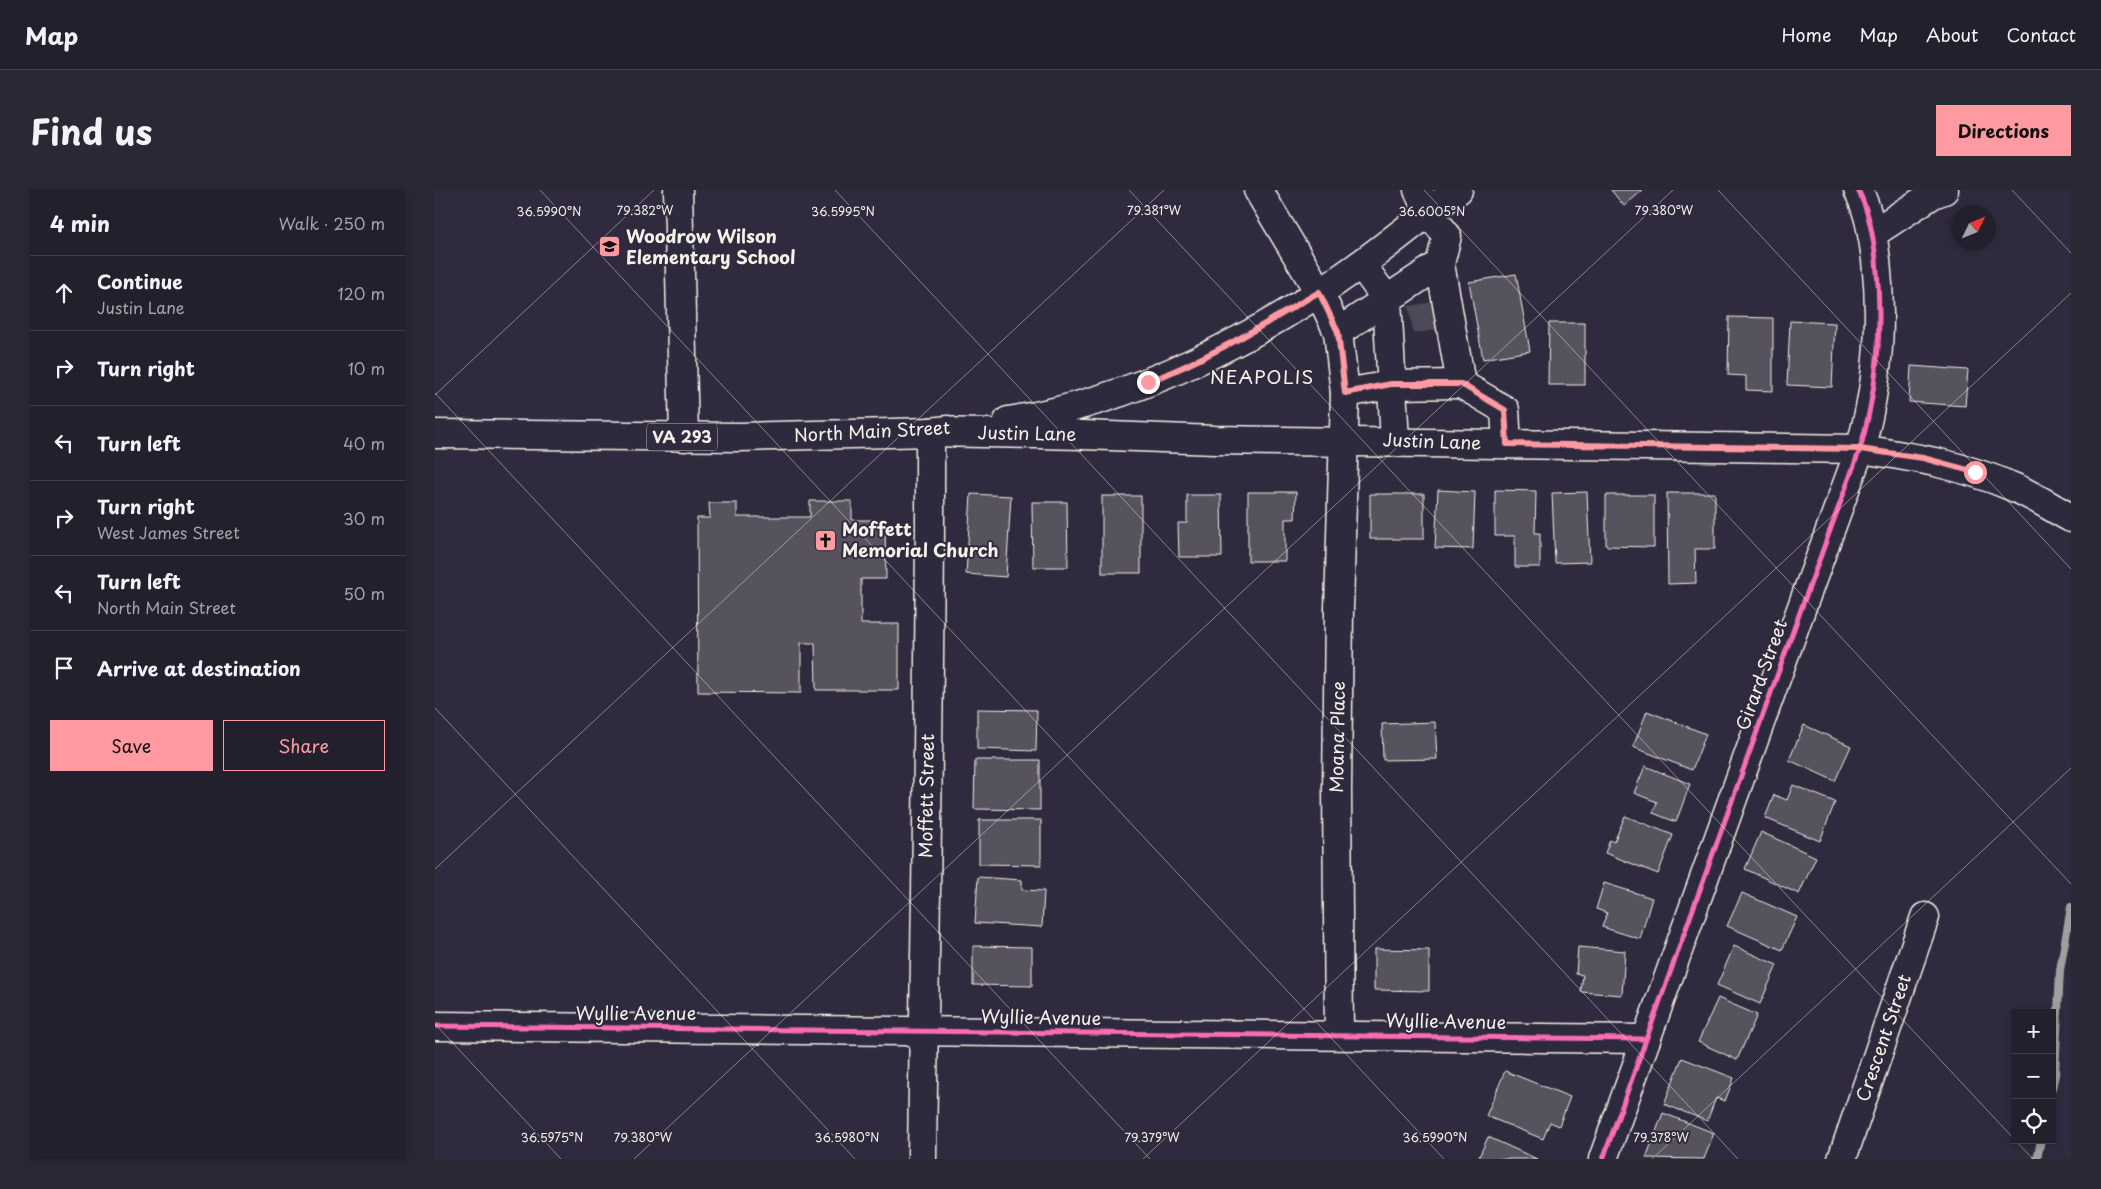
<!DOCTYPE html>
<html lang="en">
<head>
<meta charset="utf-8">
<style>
	body { margin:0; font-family:"Playpen Sans",sans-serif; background:#2b2836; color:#f1f3f6 }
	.controls { position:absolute; right:15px; bottom:15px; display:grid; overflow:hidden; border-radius:0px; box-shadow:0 2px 8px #0003 }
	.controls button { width:45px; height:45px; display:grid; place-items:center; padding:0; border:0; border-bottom:1px solid #403e4a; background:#23202e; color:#f1f3f6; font:25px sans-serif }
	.compass { position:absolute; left:1516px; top:15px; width:45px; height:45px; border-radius:50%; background:#23202e; box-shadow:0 2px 8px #0003; rotate:47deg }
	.stop { position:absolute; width:15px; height:15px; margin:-11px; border:4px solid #ff9aa2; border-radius:50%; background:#fff }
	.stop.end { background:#ff9aa2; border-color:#fff; box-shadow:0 1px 5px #0008 }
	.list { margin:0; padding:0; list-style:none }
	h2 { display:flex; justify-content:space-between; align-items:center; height:65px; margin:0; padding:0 20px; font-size:21px }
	h2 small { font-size:16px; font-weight:400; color:#a3a3aa }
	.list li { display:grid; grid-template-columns:32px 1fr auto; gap:15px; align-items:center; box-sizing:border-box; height:75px; padding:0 20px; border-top:1px solid #403e4a }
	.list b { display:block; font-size:19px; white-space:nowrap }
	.list p { margin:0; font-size:16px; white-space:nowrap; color:#a3a3aa }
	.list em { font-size:16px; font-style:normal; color:#a3a3aa }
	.actions { display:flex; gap:10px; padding:15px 20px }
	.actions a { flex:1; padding:11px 0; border:1px solid #ff9aa2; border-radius:0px; text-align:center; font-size:18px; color:#ff9aa2 }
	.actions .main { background:#ff9aa2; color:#111 }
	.icon { flex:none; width:28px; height:28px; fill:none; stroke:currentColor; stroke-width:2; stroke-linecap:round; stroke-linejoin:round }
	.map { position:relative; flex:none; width:1636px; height:969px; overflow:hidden; border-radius:0px }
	header { display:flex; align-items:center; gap:30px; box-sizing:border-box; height:70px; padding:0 25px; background:#23202e; border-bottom:1px solid #403e4a }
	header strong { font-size:24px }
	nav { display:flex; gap:28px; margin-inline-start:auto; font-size:18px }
	.intro { display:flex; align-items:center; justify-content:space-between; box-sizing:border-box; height:120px; padding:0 30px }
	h1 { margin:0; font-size:35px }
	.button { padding:12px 22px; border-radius:0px; background:#ff9aa2; color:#111; font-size:18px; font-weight:700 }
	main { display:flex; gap:30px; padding:0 30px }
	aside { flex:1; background:#23202e; border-radius:0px; box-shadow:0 2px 8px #0003 }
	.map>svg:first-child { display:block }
</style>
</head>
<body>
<header>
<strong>Map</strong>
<nav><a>Home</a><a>Map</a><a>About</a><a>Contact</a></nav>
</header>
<div class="intro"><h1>Find us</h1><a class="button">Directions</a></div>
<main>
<aside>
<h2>4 min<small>Walk · 250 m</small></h2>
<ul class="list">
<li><svg class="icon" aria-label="ahead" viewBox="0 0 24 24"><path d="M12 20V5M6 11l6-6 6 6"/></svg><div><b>Continue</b><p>Justin Lane</p></div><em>120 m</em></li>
<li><svg class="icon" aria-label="right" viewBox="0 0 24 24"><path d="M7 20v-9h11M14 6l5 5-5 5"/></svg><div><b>Turn right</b></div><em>10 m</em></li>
<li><svg class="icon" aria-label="left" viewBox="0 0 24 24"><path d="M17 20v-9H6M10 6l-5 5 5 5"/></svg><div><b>Turn left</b></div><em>40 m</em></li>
<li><svg class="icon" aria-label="right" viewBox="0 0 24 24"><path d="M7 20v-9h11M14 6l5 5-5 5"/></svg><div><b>Turn right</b><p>West James Street</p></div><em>30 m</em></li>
<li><svg class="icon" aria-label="left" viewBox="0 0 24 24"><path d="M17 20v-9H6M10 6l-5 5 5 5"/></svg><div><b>Turn left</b><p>North Main Street</p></div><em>50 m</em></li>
<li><svg class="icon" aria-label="arrive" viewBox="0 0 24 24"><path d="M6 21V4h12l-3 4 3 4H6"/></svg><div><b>Arrive at destination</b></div></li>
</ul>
<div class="actions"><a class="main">Save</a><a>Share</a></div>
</aside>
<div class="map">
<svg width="1636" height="969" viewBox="0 0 1636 969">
	<rect width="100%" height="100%" fill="#2f2a3d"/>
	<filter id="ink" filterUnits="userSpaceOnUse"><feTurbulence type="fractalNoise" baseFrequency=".02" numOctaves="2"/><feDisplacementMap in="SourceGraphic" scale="10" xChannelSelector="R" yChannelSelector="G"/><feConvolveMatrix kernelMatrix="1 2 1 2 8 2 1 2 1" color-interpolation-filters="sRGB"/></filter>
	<g filter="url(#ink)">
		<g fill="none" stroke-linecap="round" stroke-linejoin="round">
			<g stroke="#a19ea0" stroke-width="8">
				<polyline points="1617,899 1620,885 1625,780 1636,717"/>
				<polyline points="1602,969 1606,950"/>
			</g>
		</g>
		<g fill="#56525f" stroke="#f4f1e8">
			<polygon points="1176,0 1208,0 1189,16"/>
			<polygon points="1081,84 1095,161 1048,169 1034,92"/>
			<polygon points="1294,127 1338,128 1338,201 1311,200 1311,186 1293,185"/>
			<polygon points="1355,131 1400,133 1397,197 1352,195"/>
			<polygon points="1114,133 1150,133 1150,195 1113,195"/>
			<polygon points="1476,176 1533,180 1530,216 1474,212"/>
			<polygon points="1003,300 1040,302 1038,359 1000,358"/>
			<polygon points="1060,300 1101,301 1100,343 1105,343 1105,377 1080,377 1080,346 1060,346"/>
			<polygon points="813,302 861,302 860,329 850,329 850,371 813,371"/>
			<polygon points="1152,302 1155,372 1120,373 1117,303"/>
			<polygon points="1232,303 1280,303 1280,359 1260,359 1261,393 1233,394"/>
			<polygon points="536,304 576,306 571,387 531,384"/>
			<rect x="935" y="304" width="54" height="45"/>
			<polygon points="752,305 786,305 787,367 744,367 743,333 752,333"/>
			<polygon points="1171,305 1219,305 1219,357 1171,356"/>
			<rect x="667" y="306" width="39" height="77"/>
			<polygon points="375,311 417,311 417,330 450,330 451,389 426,389 426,434 464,434 464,500 381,500 380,453 366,453 366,503 263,502 262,328 275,328 274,313 302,313 302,327 375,327"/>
			<polygon points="597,312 632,312 633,377 598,377"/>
			<polygon points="542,519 602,520 601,561 542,559"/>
			<polygon points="1212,521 1271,544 1257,580 1198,557"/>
			<polygon points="1000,532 1002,569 948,570 947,534"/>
			<polygon points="1369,535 1416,556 1400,591 1354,570"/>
			<polygon points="540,570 605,570 605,620 539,619"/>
			<polygon points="1210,576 1255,594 1241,632 1218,623 1222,612 1199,603"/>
			<polygon points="1358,595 1400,612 1385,651 1330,628 1339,605 1352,610"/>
			<polygon points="1190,626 1238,645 1223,684 1170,663 1175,650 1179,652"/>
			<polygon points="544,630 606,630 606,675 544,674"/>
			<polygon points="1326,642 1381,667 1364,704 1310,679"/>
			<polygon points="543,687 587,690 587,700 609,701 607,737 540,733"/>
			<polygon points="1169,693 1217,708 1205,749 1167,737 1172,723 1161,719"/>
			<polygon points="1307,703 1362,727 1347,760 1292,736"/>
			<polygon points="538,756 597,757 597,796 538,795"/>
			<polygon points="1299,756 1342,775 1325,814 1282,795"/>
			<polygon points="1143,757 1190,761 1187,805 1146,802 1148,785 1141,784"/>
			<polygon points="939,759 994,760 994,801 939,800"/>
			<polygon points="1283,808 1322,825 1302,870 1263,852"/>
			<polygon points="1247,868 1299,888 1290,911 1281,908 1272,931 1229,914"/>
			<polygon points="1070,881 1135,907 1124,936 1115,932 1108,949 1051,926"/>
			<polygon points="1228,923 1279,943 1269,969 1211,968"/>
			<polygon points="1053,947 1102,969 1043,969"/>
		</g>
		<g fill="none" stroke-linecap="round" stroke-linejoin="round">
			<polyline stroke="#4d4857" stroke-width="28" stroke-dasharray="28 14" stroke-linecap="butt" points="976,130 1004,125"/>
			<defs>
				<g id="minor">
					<polyline points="243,0 249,247"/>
					<polyline points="823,0 884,102 903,142 910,203 904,419 902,600 904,844"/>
					<polyline points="983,0 993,22 1012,46 1005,74 1026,194 1070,220 1072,254"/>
					<polyline points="1437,44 1498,4 1509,0"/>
					<polyline points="926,74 952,110 960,251"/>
					<polyline points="903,142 1005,74"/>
					<polyline points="910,203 956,195 1026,194"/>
					<polyline points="0,836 1211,849"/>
					<path d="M 487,969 C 490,727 496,485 495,242"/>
					<path d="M 1168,969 L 1365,422 L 1425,259 C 1443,197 1448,134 1441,70 C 1438,46 1434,21 1423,0"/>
					<polyline points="1407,969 1490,727"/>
				</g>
				<g id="major">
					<path d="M 573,231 C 697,212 825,147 926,74 C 959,50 990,24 1023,0"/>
					<path d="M 495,242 L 648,245 L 780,250 L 1425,259 C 1480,267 1527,275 1578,297 C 1598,305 1617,318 1636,328"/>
					<polyline points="0,244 304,247 495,242 513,240"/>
				</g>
			</defs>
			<use href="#minor" stroke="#f4f1e8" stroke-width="31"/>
			<use href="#major" stroke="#f4f1e8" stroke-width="31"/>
			<use href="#minor" stroke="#2f2a3d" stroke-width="28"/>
			<use href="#major" stroke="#2f2a3d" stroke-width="28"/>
			<defs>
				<g id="cycleway">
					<polyline points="0,836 1211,849"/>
					<path d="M 1168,969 L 1365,422 L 1425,259 C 1443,197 1448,134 1441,70 C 1438,46 1434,21 1423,0"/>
				</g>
			</defs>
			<use href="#cycleway" stroke="#2f2a3d" stroke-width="8"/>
			<use href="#cycleway" stroke="#f96db3" stroke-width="5"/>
		</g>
	</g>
	<g fill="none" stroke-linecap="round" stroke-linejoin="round" filter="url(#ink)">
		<path stroke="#ff9aa2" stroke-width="6" d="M 713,192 C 773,169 828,135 884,102 L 903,142 L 910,203 L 956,194 L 1026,194 L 1070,220 L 1072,254 L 1425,259 L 1488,268 L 1540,282"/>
	</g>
	<path fill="none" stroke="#f4f1e8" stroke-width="1" stroke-opacity="0.45" d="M 105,0 L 1009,969M 400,0 L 1303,969M 694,0 L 1580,950M 989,0 L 1636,694M 1283,0 L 1636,379M 1577,0 L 1636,63M 0,203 L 715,969M 0,205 L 219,0M 0,518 L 420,969M 0,679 L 729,0M 0,834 L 126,969M 1580,950 L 1598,969M 199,969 L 1238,0M 708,969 L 1636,103M 1217,969 L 1636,578"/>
	<defs>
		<symbol id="school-square" viewBox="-11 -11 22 22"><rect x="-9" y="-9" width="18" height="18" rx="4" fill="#ff9aa2" stroke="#2f2a3d"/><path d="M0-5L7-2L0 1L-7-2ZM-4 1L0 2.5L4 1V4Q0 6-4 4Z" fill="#111"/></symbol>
		<symbol id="church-square" viewBox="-11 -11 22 22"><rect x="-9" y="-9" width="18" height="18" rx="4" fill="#ff9aa2" stroke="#2f2a3d"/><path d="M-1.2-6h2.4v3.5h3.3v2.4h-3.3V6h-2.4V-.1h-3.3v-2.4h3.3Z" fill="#111"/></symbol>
	</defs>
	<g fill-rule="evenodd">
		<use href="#school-square" x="162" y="44" width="25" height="25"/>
		<use href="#church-square" x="378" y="338" width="25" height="25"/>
	</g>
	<g text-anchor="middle" stroke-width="4" stroke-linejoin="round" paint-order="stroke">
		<rect fill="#2f2a3d" stroke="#b9b5b5" stroke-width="1" x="212" y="233.5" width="70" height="27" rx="4"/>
		<g font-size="16" font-weight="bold" fill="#f4f1e8">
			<text x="247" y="253">VA 293</text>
		</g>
		<g font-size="18" font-weight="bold" fill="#f4f1e8" stroke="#2f2a3d" text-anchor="start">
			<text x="191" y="53">Woodrow Wilson<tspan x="191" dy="21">Elementary School</tspan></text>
			<text x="407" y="346">Moffett<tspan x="407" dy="21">Memorial Church</tspan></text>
		</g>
		<g font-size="18" fill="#f4f1e8" stroke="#2f2a3d">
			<text transform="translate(437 242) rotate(-3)" y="6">North Main Street</text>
			<text transform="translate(592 244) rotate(1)" y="6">Justin Lane</text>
			<text transform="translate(997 252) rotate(2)" y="6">Justin Lane</text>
			<text transform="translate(1327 485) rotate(-70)" y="6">Girard Street</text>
			<text transform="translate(903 547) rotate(-89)" y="6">Moana Place</text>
			<text transform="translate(492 606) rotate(-89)" y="6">Moffett Street</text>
			<text x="201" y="830">Wyllie Avenue</text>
			<text transform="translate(606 828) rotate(1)" y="6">Wyllie Avenue</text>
			<text transform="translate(1011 832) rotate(1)" y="6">Wyllie Avenue</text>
			<text transform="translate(1449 848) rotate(-71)" y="6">Crescent Street</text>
		</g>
		<g font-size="19" letter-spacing="1" fill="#f4f1e8" stroke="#2f2a3d">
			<text x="827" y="194">NEAPOLIS</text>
		</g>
	</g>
	<g font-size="12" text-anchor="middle" fill="#f4f1e8" stroke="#2f2a3d" stroke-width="4" stroke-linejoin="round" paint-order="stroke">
		<text x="210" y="25">79.382°W</text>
		<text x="719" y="25">79.381°W</text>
		<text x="1229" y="25">79.380°W</text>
		<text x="997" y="26">36.6005°N</text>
		<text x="114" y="26">36.5990°N</text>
		<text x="408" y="26">36.5995°N</text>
		<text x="117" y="952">36.5975°N</text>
		<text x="412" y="952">36.5980°N</text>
		<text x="1000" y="952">36.5990°N</text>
		<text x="208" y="952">79.380°W</text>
		<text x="717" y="952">79.379°W</text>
		<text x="1226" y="952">79.378°W</text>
	</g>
</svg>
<div class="controls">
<button>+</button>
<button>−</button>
<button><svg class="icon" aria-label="locate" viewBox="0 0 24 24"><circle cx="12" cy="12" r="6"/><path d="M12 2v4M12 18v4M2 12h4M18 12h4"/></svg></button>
</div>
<svg class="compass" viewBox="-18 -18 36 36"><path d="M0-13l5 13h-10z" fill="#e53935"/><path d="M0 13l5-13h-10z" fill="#a3a3aa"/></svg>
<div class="stop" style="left:1540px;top:282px"></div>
<div class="stop end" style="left:713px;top:192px"></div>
</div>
</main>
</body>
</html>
